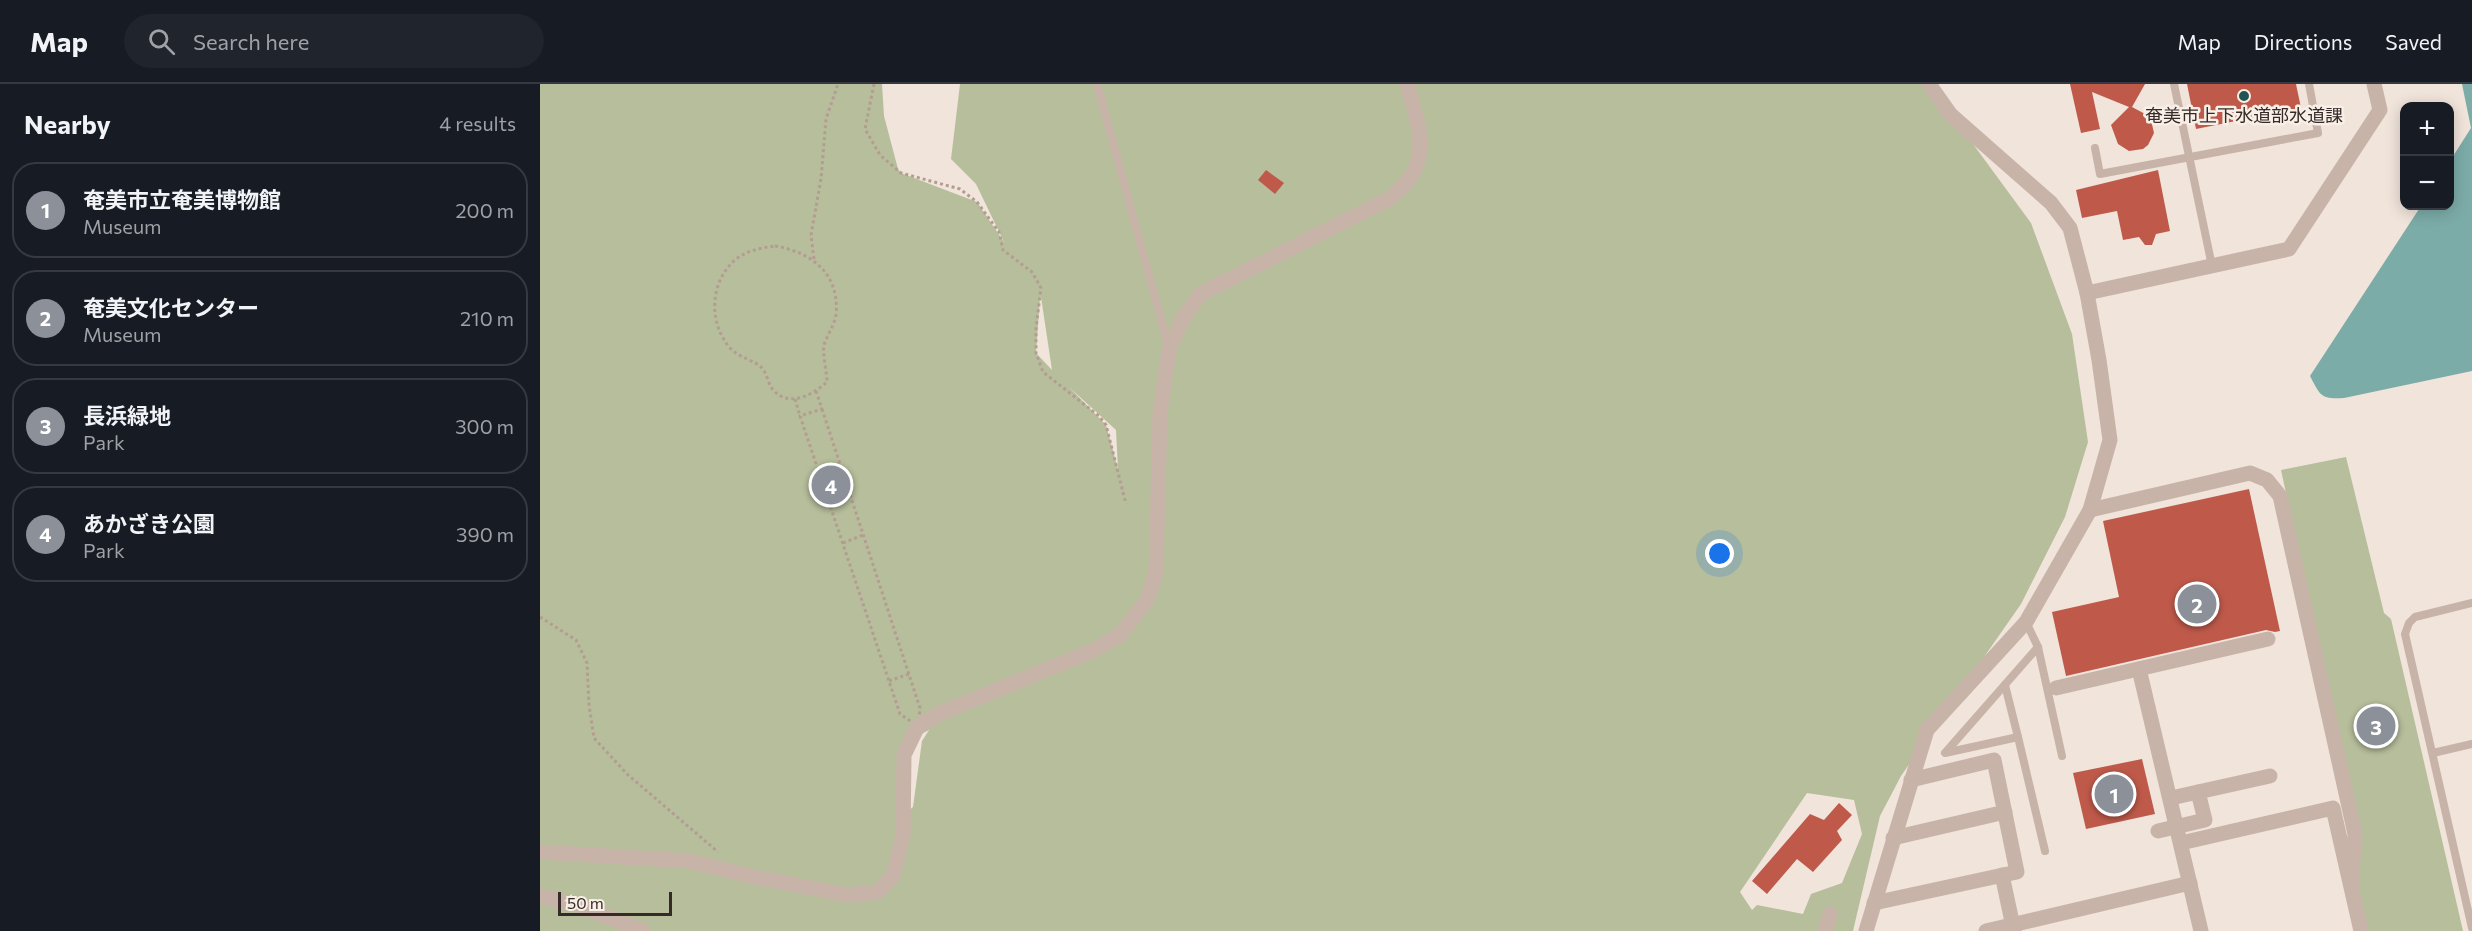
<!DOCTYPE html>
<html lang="en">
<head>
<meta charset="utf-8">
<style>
	body { margin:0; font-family:Commissioner,"Noto Sans JP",sans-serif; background:#20242c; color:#f1f3f6 }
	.controls { position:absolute; right:18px; top:18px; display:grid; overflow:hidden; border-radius:12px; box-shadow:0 3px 15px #0003 }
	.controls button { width:54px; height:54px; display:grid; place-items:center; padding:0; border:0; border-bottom:2px solid #363941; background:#171b24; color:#f1f3f6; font:30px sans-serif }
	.scale { position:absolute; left:18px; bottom:15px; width:114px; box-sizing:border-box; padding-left:6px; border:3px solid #352a28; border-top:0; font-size:16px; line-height:21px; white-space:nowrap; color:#352a28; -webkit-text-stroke:4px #f8efe7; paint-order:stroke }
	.you { position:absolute; left:1180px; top:470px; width:21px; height:21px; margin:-15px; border:4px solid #fff; border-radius:50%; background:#1a73e8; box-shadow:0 0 0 9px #1a73e833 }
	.badge { display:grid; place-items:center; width:39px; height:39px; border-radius:50%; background:#8c9099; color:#fff; font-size:20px; font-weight:700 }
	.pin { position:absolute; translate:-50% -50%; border:3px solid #fff; box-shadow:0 2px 6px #0006 }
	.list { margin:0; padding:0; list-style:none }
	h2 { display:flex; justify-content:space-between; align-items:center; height:78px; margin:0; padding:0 24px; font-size:26px }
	h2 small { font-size:20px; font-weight:400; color:#9ea1a6 }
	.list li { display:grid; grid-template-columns:39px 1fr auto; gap:18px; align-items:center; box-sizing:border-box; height:96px; margin:0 12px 12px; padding:0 12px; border:2px solid #363941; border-radius:24px }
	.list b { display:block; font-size:22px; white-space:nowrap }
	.list p { margin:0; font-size:20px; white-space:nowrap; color:#9ea1a6 }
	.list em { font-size:20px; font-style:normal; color:#9ea1a6 }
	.icon { flex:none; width:33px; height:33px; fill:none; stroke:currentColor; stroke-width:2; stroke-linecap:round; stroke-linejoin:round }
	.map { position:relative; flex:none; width:1932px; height:847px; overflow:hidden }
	header { display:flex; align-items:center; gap:36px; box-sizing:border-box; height:84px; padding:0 30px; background:#171b24; border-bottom:2px solid #363941 }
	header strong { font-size:28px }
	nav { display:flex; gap:33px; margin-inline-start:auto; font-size:21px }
	.search { width:420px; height:54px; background:#20242c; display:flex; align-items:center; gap:15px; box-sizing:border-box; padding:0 21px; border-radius:33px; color:#9ea1a6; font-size:22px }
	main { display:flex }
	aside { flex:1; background:#171b24 }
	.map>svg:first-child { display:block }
</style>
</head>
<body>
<header>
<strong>Map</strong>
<div class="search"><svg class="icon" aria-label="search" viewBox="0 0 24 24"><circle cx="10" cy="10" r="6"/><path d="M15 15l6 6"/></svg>Search here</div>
<nav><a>Map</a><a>Directions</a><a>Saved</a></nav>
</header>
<main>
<aside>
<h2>Nearby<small>4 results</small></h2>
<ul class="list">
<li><span class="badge">1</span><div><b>奄美市立奄美博物館</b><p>Museum</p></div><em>200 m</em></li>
<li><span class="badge">2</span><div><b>奄美文化センター</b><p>Museum</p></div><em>210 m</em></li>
<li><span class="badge">3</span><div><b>長浜緑地</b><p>Park</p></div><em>300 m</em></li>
<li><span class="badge">4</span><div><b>あかざき公園</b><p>Park</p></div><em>390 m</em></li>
</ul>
</aside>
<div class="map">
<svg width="1932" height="847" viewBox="0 0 1932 847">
	<rect width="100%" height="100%" fill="#f0e4db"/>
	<g fill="#b7be9c" fill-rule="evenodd">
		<path d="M 0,0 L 342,0 L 344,32 L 358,85 L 361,89 L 437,118 L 464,158 L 436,100 L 411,75 L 420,0 L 1389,0 L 1491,139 L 1532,250 L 1548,358 L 1525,433 L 1481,520 L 1361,692 L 1340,732 L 1313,847 L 0,847 ZM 500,213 L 501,213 L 512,286 L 496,269 ZM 529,303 L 576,346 L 578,385 L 566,341 ZM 389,646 L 382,657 L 373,723 L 364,730 L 370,656 ZM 1267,709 L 1314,716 L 1322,750 L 1302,799 L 1271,810 L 1263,830 L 1217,821 L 1212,826 L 1200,808 Z"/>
		<polygon points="1806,373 1844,529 1851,535 1923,847 1826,847 1815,800 1820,749 1741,386"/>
	</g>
	<path fill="#7caca8" d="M 1922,0 L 1932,0 L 1932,287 L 1804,314 C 1781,315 1781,313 1770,292 L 1881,122 L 1910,122 L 1910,77 L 1931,44 Z"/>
	<g fill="#bf5a4b">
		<polygon points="1530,0 1605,0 1592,23 1607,31 1611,36 1614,49 1608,61 1603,65 1589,67 1578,60 1571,41 1589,23 1552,8 1560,45 1541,49"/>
		<polygon points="1647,0 1756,0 1761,24 1656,45"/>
		<polygon points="726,86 744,99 735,110 718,96"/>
		<polygon points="1618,86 1630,147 1616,150 1612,161 1605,161 1599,153 1583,156 1577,127 1542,134 1536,106"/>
		<polygon points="1709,405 1740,547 1735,548 1726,546 1526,592 1512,528 1579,513 1563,437"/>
		<polygon points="1602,675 1615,730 1546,745 1533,689"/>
		<polygon points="1299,719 1312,731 1297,747 1302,756 1273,788 1257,775 1227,810 1212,797 1270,730 1284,736"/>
	</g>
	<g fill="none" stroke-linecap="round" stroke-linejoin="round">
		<g stroke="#b39d92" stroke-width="3" stroke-dasharray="3 3" stroke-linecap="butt">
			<polyline points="334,0 325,45 340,71 361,89 420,105 437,118 459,148 463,166 492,188 501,204 496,244 496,269 503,288 559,332 566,341 586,420"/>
			<path d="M 235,162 C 272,168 300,190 296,231 C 294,242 287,251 284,261 C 282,267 287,289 287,298 C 272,311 250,324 233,306 C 228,300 227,288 220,282 C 210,275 198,273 189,263 C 168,237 170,197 196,175 C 208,166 221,164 235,162 Z"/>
			<polyline points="274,175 271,151 281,95 286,35 298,0"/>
			<polyline points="276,307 282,325"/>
			<polyline points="255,315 260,332"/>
			<polygon points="282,325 380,624 378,642 360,630 260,332"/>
			<polyline points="303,459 323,451"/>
			<polyline points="0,533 36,556 47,579 49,621 54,654 87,690 178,768"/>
			<polyline points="349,597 369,590"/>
		</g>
		<g stroke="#c8b3a8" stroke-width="8">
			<polyline points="557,0 628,261"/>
			<polyline points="1634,0 1672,182"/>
			<polyline points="1555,64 1560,90 1778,49 1769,0"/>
			<polyline points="1932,519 1875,533 1869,539 1865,550 1932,844"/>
			<polyline points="1486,538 1498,563 1522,672"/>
			<polyline points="1498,563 1405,669 1478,653 1505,767"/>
			<polyline points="1465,601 1478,653"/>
			<polyline points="1893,669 1932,660"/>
		</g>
		<g stroke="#c8b3a8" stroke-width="15">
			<polyline points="1547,209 1749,165 1840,26 1834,0"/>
			<polyline points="1550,426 1710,389 1727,396 1740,412 1815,750 1811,800"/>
			<polyline points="1599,585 1661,847"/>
			<polyline points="1516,604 1728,555"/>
			<polyline points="1631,714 1730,692"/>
			<polyline points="1618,747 1665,736 1658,708"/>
			<polyline points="1353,754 1465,728"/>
			<polyline points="1641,759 1793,724 1821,847"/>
			<path d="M 0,768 L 149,777 L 210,792 L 307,811 L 338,808 L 353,792 L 363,752 L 364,671 L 378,642 L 403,628 L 552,567 L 581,550 L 607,516 L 616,489 L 620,329 L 629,265 L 643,234 L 660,210 L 849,115 C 856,108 867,100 872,91 C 889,62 875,30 867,0"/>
			<polyline points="1462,791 1474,847"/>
			<polyline points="0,812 37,821 103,847"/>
			<polyline points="1334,819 1477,788 1454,676 1371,696"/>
			<polyline points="1285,847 1290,830"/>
			<polyline points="1326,847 1387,646 1486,538 1550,426 1570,356 1559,276 1547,209 1530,144 1511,119 1411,31 1389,0"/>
			<polyline points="1446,847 1650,799"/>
		</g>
	</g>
	<circle fill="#205452" stroke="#f8efe7" stroke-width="2" cx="1704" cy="12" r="6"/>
	<g text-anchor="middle" stroke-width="5" stroke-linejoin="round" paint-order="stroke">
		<g font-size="18" fill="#352a28" stroke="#f8efe7">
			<text x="1704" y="38">奄美市上下水道部水道課</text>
		</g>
	</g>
</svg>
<div class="controls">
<button>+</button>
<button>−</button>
</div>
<div class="scale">50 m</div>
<div class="you"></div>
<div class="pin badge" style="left:1574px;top:710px">1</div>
<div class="pin badge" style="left:1657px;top:520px">2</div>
<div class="pin badge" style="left:1836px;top:642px">3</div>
<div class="pin badge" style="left:291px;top:401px">4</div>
</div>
</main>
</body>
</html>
